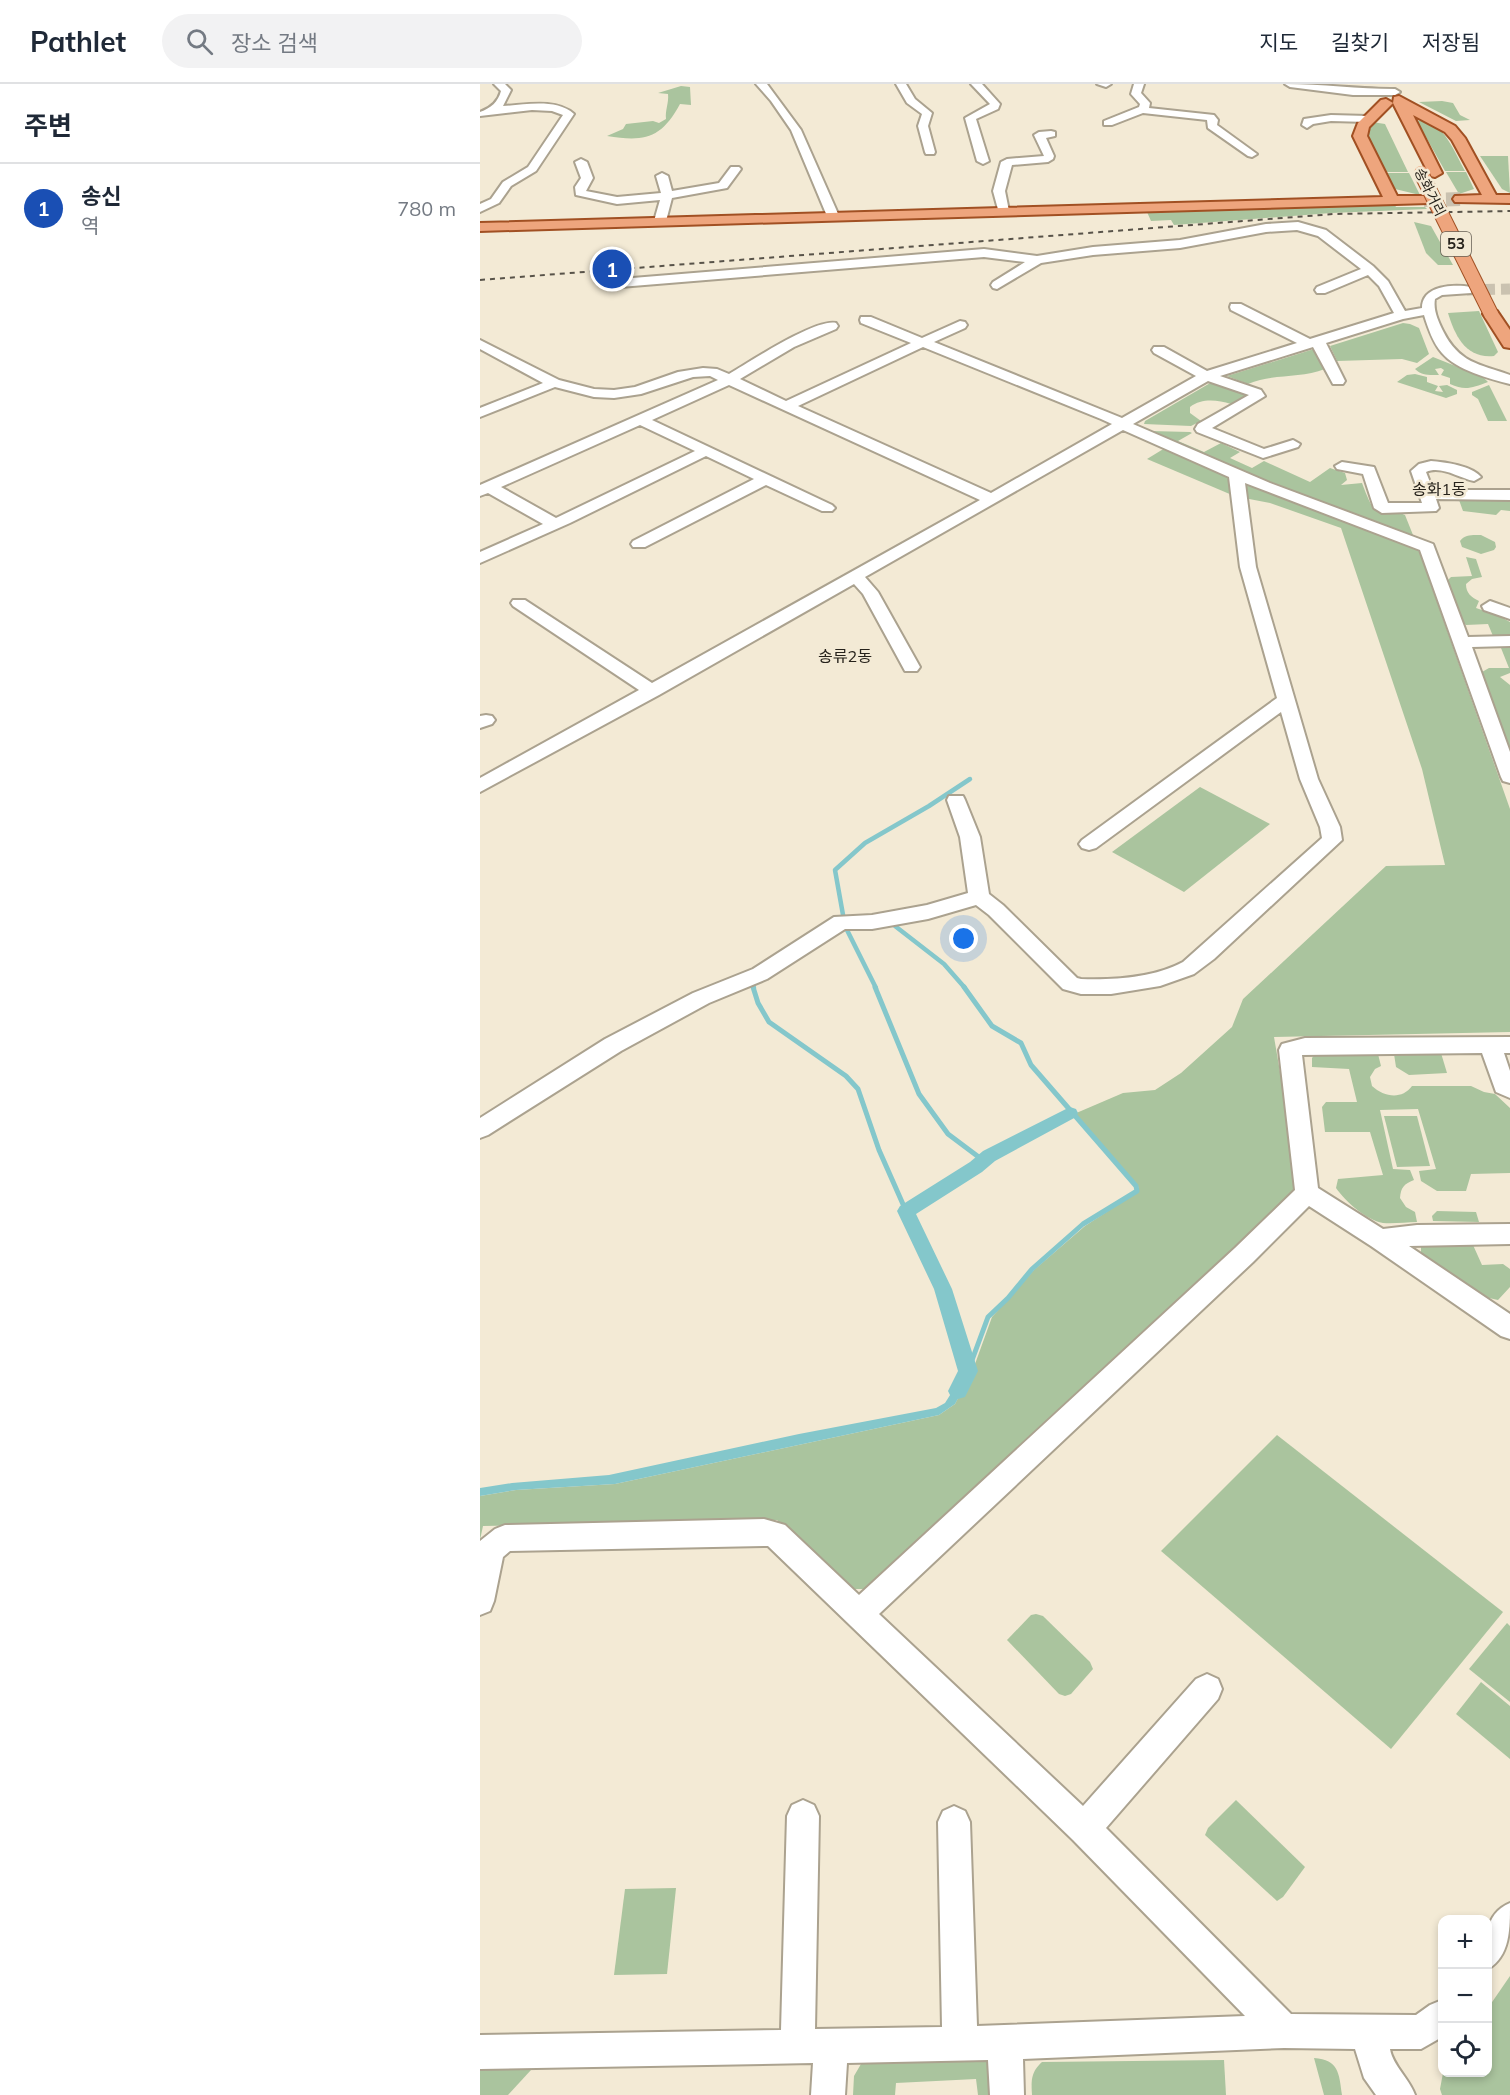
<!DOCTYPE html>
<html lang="ko">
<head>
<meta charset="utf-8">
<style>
	body { margin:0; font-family:Mulish,"Noto Sans KR",sans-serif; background:#f2f2f3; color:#1f2937 }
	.controls { position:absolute; right:18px; bottom:18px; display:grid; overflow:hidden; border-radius:12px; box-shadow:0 3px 9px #0003 }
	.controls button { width:54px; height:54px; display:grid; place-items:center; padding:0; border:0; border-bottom:2px solid #e0e1e3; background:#fff; color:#1f2937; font:30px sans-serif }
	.you { position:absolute; left:484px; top:855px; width:21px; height:21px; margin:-15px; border:4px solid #fff; border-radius:50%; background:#1a73e8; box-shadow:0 0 0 9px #1a73e833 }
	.badge { display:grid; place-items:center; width:39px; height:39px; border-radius:50%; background:#ea580c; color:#fff; font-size:20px; font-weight:700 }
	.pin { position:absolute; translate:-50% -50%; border:3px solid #fff; box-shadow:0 2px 6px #0006 }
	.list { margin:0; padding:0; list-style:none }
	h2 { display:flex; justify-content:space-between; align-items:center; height:78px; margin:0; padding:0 24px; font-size:26px }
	h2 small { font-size:20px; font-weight:400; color:#747a83 }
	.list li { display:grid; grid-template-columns:39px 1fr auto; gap:18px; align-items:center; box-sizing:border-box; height:90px; padding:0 24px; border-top:2px solid #e0e1e3 }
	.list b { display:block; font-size:22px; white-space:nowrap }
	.list p { margin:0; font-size:20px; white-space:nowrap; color:#747a83 }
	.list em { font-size:20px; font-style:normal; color:#747a83 }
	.icon { flex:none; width:33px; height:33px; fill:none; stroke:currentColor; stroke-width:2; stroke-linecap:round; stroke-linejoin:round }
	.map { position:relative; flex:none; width:1030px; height:2011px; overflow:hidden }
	header { display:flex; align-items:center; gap:36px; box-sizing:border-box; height:84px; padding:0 30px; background:#fff; border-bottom:2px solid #e0e1e3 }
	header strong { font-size:28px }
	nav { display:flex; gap:33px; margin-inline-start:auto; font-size:21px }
	.search { width:420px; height:54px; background:#f2f2f3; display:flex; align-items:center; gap:15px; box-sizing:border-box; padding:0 21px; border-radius:33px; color:#747a83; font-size:22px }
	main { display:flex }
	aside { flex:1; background:#fff }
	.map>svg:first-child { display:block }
</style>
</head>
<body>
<header>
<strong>Pathlet</strong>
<div class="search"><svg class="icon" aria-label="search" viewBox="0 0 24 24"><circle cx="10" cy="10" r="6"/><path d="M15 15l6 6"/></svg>장소 검색</div>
<nav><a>지도</a><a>길찾기</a><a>저장됨</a></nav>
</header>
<main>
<aside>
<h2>주변<small></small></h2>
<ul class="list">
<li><span class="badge" style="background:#1a4fb4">1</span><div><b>송신</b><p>역</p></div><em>780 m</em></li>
</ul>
</aside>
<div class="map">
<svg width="1030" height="2011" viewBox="0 0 1030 2011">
	<rect width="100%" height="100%" fill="#f3ead5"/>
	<g fill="#aac49e">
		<path d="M 201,2 L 210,3 L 211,21 L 200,20 C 181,55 164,58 127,52 L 143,45 L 146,40 L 173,37 L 179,39 L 186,35 C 185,26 189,19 188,10 L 178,9 Z"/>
		<polygon points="962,17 973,19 980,31 990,36 976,37 939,18"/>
		<path d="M 937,37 C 961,32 975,69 985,87 L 965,87 Z"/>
		<path d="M 892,38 L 905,40 L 928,88 L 905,88 C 899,74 882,51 892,38 Z"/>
		<polygon points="1000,72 1028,72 1030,109 1022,105"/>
		<polygon points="966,88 986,88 994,105 979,110"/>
		<polygon points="906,89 929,89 940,111 915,105"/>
		<polygon points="915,121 916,123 945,123 947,125 851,129 694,141 691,136 671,137 667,128"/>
		<polygon points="934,138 951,142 973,181 958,181 946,169"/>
		<path d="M 999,227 L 1018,268 L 1014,272 C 986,275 975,252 968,229 Z"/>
		<polygon points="923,239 930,240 939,244 949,270 937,279 922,275 857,277 850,262"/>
		<path d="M 834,265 L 838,266 L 845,285 C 820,295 794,289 768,300 L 747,292 Z"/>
		<path d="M 953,273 L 1003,293 L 1008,298 C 992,304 985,307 970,300 L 970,294 L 961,291 L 964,286 L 961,284 L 955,285 L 959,291 C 949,291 942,292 935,285 Z"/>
		<polygon points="935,290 947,293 947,298 958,302 955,307 963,308 959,302 967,301 977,306 977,310 966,314 917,298 927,291"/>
		<path d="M 732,298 L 767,311 L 751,320 C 737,316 722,314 710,323 L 710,329 L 721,337 L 711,342 L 664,340 L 665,337 Z"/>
		<polygon points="1009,301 1027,337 1008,337 998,315 992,311 992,308"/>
		<path d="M 670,347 L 710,348 L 712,349 L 698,357 L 724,368 L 741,359 L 760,368 L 750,374 L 772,384 L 784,377 L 830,398 L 850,384 L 865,389 L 867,396 L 861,401 L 882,399 C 899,444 894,417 925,431 L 933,451 L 925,451 L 700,362 Z"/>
		<polygon points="685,364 751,394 752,411 667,375"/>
		<polygon points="765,398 938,464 1030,725 1030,948 794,953 820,1104 818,1107 386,1505 375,1505 368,1502 297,1436 3,1442 0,1456 0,1412 36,1406 135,1400 459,1331 475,1320 495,1280 512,1233 554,1186 605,1142 659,1107 658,1102 594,1030 643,1009 675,1006 701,989 752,943 763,915 906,782 965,781 942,685 861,444 790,419 764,414"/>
		<polygon points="979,416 1030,416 1030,427 1021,426 1016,431 983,427"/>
		<path d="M 1001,451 L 1015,458 L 1016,463 L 1014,466 L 1001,470 L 982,463 L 980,457 C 985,450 993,451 1001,451 Z"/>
		<path d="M 986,473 L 996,475 L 1002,493 L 992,495 L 986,500 C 986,509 991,513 999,517 L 996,524 L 1017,531 L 1030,538 L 1030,552 L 1013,552 L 1008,540 L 986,541 L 982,538 L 967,497 L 971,493 L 992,492 Z"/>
		<polygon points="1021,564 1030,564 1030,589 1020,593 1030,601 1030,666 1002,588 1009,584 1029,584"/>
		<polygon points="720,703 790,740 704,808 632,768"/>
		<polygon points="961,969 967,989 929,991 916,983 914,970"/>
		<path d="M 835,970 L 898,970 L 901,982 L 895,985 L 890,993 L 892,1002 C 904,1013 922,1016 932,1002 L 991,1002 L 1004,1008 L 1015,1010 L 1030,1024 L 1030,1089 L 991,1090 L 986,1107 L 957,1107 L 941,1097 L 939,1087 L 956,1085 L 938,1025 L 900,1026 L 913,1085 L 930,1086 L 934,1096 C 924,1100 921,1103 920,1114 L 926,1123 L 935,1128 L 937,1138 C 926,1138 914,1140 903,1139 C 886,1136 865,1117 856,1104 L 858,1095 L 903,1091 L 890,1048 L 845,1048 L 842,1023 L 846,1018 L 877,1018 L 869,985 L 832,983 L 832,974 Z"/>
		<polygon points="904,1032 937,1032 950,1082 917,1083"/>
		<polygon points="957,1127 996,1128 999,1138 953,1137 952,1132"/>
		<polygon points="941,1161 993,1161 1002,1181 1023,1180 1030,1185 1030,1203 1018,1216 1009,1214 941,1170"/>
		<polygon points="797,1351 1023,1528 911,1665 681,1467"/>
		<polygon points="556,1530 563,1532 610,1578 613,1585 591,1610 585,1612 579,1610 527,1556 551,1531"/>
		<polygon points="1027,1539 1030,1542 1030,1618 989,1585"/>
		<polygon points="1001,1598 1030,1622 1030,1675 976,1630"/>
		<polygon points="756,1716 825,1783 803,1813 797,1817 725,1751 728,1744"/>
		<polygon points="196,1804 187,1890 134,1891 145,1805"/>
		<polygon points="1030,1892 1030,2011 962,2011 960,2005 963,1989 1008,1988 1008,1924"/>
		<path d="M 834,1974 C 859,1976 859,1989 862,2011 L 844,2011 Z"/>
		<path d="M 744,1976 L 746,2011 L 552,2011 C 551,1996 551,1988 562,1978 Z"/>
		<polygon points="511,1977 518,2011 498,2011 496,1995 416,1999 415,2011 373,2011 374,1992 381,1980"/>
		<polygon points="0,1986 51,1986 28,2011 0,2011"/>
	</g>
	<polygon fill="#84c7cb" points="484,1289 491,1290 475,1320 459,1331 135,1400 36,1406 0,1412 0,1404 32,1399 129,1391 319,1350 456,1324 465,1319"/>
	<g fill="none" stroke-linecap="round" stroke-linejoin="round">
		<g stroke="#84c7cb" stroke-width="4.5">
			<polyline points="415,842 464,880 485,904"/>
			<polyline points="272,898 274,904"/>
			<polyline points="396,904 365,842 355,786 385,759 449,722 490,695"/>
		</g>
		<g stroke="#84c7cb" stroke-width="5">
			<polyline points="273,903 278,919 289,938 366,992 378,1005 399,1066 426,1127"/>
			<polyline points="395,903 439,1010 468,1050 504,1077"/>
			<polyline points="484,903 512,942 541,959 551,981 656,1102 657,1107 603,1140 552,1185 528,1214 508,1233 488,1287"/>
		</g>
		<polygon fill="#84c7cb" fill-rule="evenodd" points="590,1023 596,1025 598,1029 596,1033 515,1077 502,1088 436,1130 472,1205 498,1287 485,1313 478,1315 471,1313 468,1307 478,1287 454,1205 417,1127 420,1122 490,1078 503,1067"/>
		<polyline stroke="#cac2b0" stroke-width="11" stroke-dasharray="11 6" stroke-linecap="butt" points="987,206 1030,205"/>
		<polyline stroke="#cac2b0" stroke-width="14" stroke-dasharray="14 8" stroke-linecap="butt" points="944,116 980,115"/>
		<defs>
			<g id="minor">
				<path d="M 14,0 L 25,0 L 31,6 L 23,22 C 45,21 76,14 94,30 L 56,87 L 31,102 L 19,119 L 0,128 L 0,120 L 11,115 L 23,98 L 48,83 L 83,31 L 72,27 L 52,26 L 0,32 L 0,28 C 11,24 18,18 21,7 Z"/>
				<polygon points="276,0 287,0 321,46 359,132 357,134 349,134 347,132 311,46 291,17"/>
				<polygon points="416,0 426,0 435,15 452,29 448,42 455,68 454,70 446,70 445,68 438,42 442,30 427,19"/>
				<polygon points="491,0 502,0 520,20 518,25 496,35 509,77 503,80 497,77 485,34 510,20"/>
				<polygon points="617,0 631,0 626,3"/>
				<polygon points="654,0 664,0 661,9 670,19 669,24 734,31 738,36 737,41 777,70 772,73 768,72 728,44 727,36 663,29 632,41 624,41 624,37 659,23 660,20 651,10"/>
				<path d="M 805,0 C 842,0 878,5 915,5 L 920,8 L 915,11 L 873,11 L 810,3 Z"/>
				<polygon points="851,31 888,32 893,35 888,38 851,37 833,40 827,44 822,41 824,35"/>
				<polygon points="571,47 575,48 575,52 566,54 574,72 573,75 568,78 532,81 525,107 529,127 527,129 519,129 513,107 521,78 527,75 564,72 554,51 559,48"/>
				<polygon points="101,75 107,78 113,94 106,107 137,113 181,109 176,92 182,89 188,92 192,107 239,99 251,83 259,83 261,85 247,104 192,114 186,137 180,141 174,137 180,116 137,120 96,111 95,103 101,94 95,78"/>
				<path d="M 818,138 L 846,146 L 893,182 L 908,197 L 925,227 L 942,224 C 942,201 974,200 991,203 L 993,206 L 991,209 L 962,211 L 955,215 C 953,226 958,237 963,247 C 979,279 999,280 1030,291 L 1030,300 C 1010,295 976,286 962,269 C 953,259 948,244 944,231 L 923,235 L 846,259 L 865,297 L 863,300 L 853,300 L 833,263 L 740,292 L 781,306 L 785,312 L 732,344 L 784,365 L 813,356 L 820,360 L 818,363 L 783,374 L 717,348 L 715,345 L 718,340 L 769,311 L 728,297 L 653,340 L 790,399 L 953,460 L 988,553 L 1030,552 L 1030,562 L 992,563 L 1030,668 L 1030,699 L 1023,697 L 1021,693 L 940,466 L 765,399 L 776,483 L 838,695 L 860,743 L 862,756 L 734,875 L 714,890 L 680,902 L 631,910 L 601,910 L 583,905 L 509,831 L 496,821 L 448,835 L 392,845 L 365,845 L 287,895 L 229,919 L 141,967 L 8,1051 L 0,1054 L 0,1034 L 125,955 L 213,909 L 273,885 L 354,833 L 392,831 L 447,821 L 488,809 L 480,753 L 467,716 L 469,712 L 483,712 L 485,716 L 500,753 L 509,810 L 523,821 L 597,894 L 601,895 C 634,896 673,894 703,878 L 842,754 L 840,743 L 820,695 L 801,628 L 616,764 L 609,766 L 602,764 L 599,760 L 602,756 L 797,614 L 760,483 L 749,393 L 643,346 L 385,493 L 398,508 L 440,583 L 437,587 L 425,587 L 383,510 L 374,500 L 179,611 L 0,708 L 0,694 L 159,606 L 33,522 L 31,519 L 33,516 L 45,516 L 172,599 L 500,416 L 249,301 L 172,336 L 352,421 L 355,424 L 352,427 L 342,427 L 286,401 L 165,463 L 153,463 L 151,460 L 153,457 L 274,395 L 226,372 L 90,439 L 0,479 L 0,468 L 63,440 L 8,409 L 0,412 L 0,401 L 238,296 L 230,292 L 213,293 L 161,310 L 134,314 L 114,313 L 75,303 L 0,333 L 0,324 L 63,299 L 0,265 L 0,256 L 79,296 L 114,305 L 134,306 L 155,303 L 198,288 L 223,284 L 237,285 L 249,290 C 268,279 336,234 356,239 L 358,242 L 356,245 L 314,263 L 260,295 L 306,317 L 431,259 L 381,239 L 380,236 L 381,233 L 391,233 L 442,254 L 480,237 L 485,238 L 487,241 L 485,244 L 454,258 L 642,334 L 716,292 L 674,269 L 672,266 L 674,263 L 684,263 L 727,287 L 817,259 L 751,226 L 750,223 L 751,220 L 761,220 L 830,255 L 914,229 L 899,202 L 888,191 L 845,209 L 837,209 L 835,206 L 837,203 L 881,185 L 838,152 L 817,146 L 786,148 L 700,164 L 613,171 L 561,179 L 517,205 L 513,204 L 511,201 L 513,198 L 545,178 L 504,173 L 128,204 L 122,200 L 128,196 L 504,165 L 557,172 L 613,163 L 700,156 L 786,140 ZM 443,263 L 621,335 L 632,340 L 511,409 L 318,322 ZM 160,341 L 215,367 L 76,434 L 21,403 Z"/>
				<path d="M 951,377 C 965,378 992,382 1001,393 L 994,397 C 979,394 961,381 946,388 L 953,406 L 1030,406 L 1030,416 L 956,415 L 959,424 L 956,427 L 902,429 L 894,424 L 883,390 L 857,385 L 855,382 L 862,378 L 894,383 L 908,419 L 942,419 L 931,387 L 939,380 Z"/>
				<polygon points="1010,517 1030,524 1030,535 1004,526 1002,522"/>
				<polygon points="6,631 12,632 15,636 12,640 0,644 0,632"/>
				<path d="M 1030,953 L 1030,969 L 1024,969 L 1030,987 L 1030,1014 L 1016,1008 L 1002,969 L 822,971 L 838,1104 L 903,1145 L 937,1141 L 1030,1140 L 1030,1160 L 929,1162 L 1030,1230 L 1030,1255 L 1021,1252 L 891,1162 L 829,1122 L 773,1178 L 399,1530 L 603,1722 L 716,1595 L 727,1590 L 738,1595 L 742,1605 L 738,1615 L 626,1744 L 811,1930 L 936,1931 L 950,1921 L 962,1916 L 962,1953 L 941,1965 L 910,1965 C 913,1982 929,1994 935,2011 L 896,2011 L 884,1994 L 875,1965 L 804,1964 L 543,1975 L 544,2011 L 510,2011 L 508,1976 L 367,1979 L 365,2011 L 331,2011 L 333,1979 L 0,1985 L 0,1951 L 301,1946 L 307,1732 L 312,1721 L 323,1716 L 334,1721 L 339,1732 L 335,1945 L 462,1943 L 458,1738 L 463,1727 L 474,1722 L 485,1727 L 490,1738 L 497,1942 L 765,1932 L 593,1756 L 288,1462 L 30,1467 L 23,1473 L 14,1517 L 10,1527 L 0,1531 L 0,1457 L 15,1445 L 25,1441 L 284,1435 L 305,1441 L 379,1511 L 755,1164 L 815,1106 L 799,966 L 802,960 L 825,954 Z"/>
				<path d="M 1030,1819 C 1030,1845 1030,1872 1008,1885 C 1005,1859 1003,1830 1030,1819 Z"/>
			</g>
			<g id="major">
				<polygon points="919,12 975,42 985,54 1016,111 1030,111 1030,119 975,118 973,115 975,112 1002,111 972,56 965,48 933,31 962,89 955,93 950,92 913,19 914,13"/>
				<polygon points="906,15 913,19 889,43 887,52 917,112 944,112 951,116 949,119 0,147 0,139 903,113 873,52 878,39 901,16"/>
				<polygon points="1011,225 1017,227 1030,246 1030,264 1024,263 1003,230"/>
			</g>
		</defs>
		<use href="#minor" stroke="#aba28f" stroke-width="4"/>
		<use href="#major" stroke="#a15023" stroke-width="4"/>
		<use href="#minor" fill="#fff" fill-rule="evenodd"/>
		<use href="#major" fill="#eea57d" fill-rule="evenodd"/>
		<polyline stroke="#585349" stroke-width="2" stroke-dasharray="5 5" stroke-linecap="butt" points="0,196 854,130 1030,127"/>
		<defs>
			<polyline id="major-bridge" points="941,89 1011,230"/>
		</defs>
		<use href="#major-bridge" stroke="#a15023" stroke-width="16" stroke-linecap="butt"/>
		<use href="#major-bridge" stroke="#eea57d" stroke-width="14"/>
	</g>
	<g text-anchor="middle" stroke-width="5" stroke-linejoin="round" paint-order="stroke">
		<g font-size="14" fill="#26221b" stroke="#f3ead5">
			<text transform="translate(950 108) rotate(64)" y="5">송화거리</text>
		</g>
		<rect fill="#f3ead5" stroke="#645e53" stroke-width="1.5" x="961" y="148" width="30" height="24" rx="4.5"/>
		<g font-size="15" font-weight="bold" fill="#26221b">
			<text x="976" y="165">53</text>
		</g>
		<g font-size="16" fill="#26221b" stroke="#f3ead5">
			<text x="959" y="411">송화1동</text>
			<text x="365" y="578">송류2동</text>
		</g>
	</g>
</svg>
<div class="controls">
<button>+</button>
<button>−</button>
<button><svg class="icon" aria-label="locate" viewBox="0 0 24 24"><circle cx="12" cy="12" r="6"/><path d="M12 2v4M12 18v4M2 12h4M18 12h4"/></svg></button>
</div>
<div class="you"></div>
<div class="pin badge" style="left:132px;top:185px;background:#1a4fb4">1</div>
</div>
</main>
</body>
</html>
